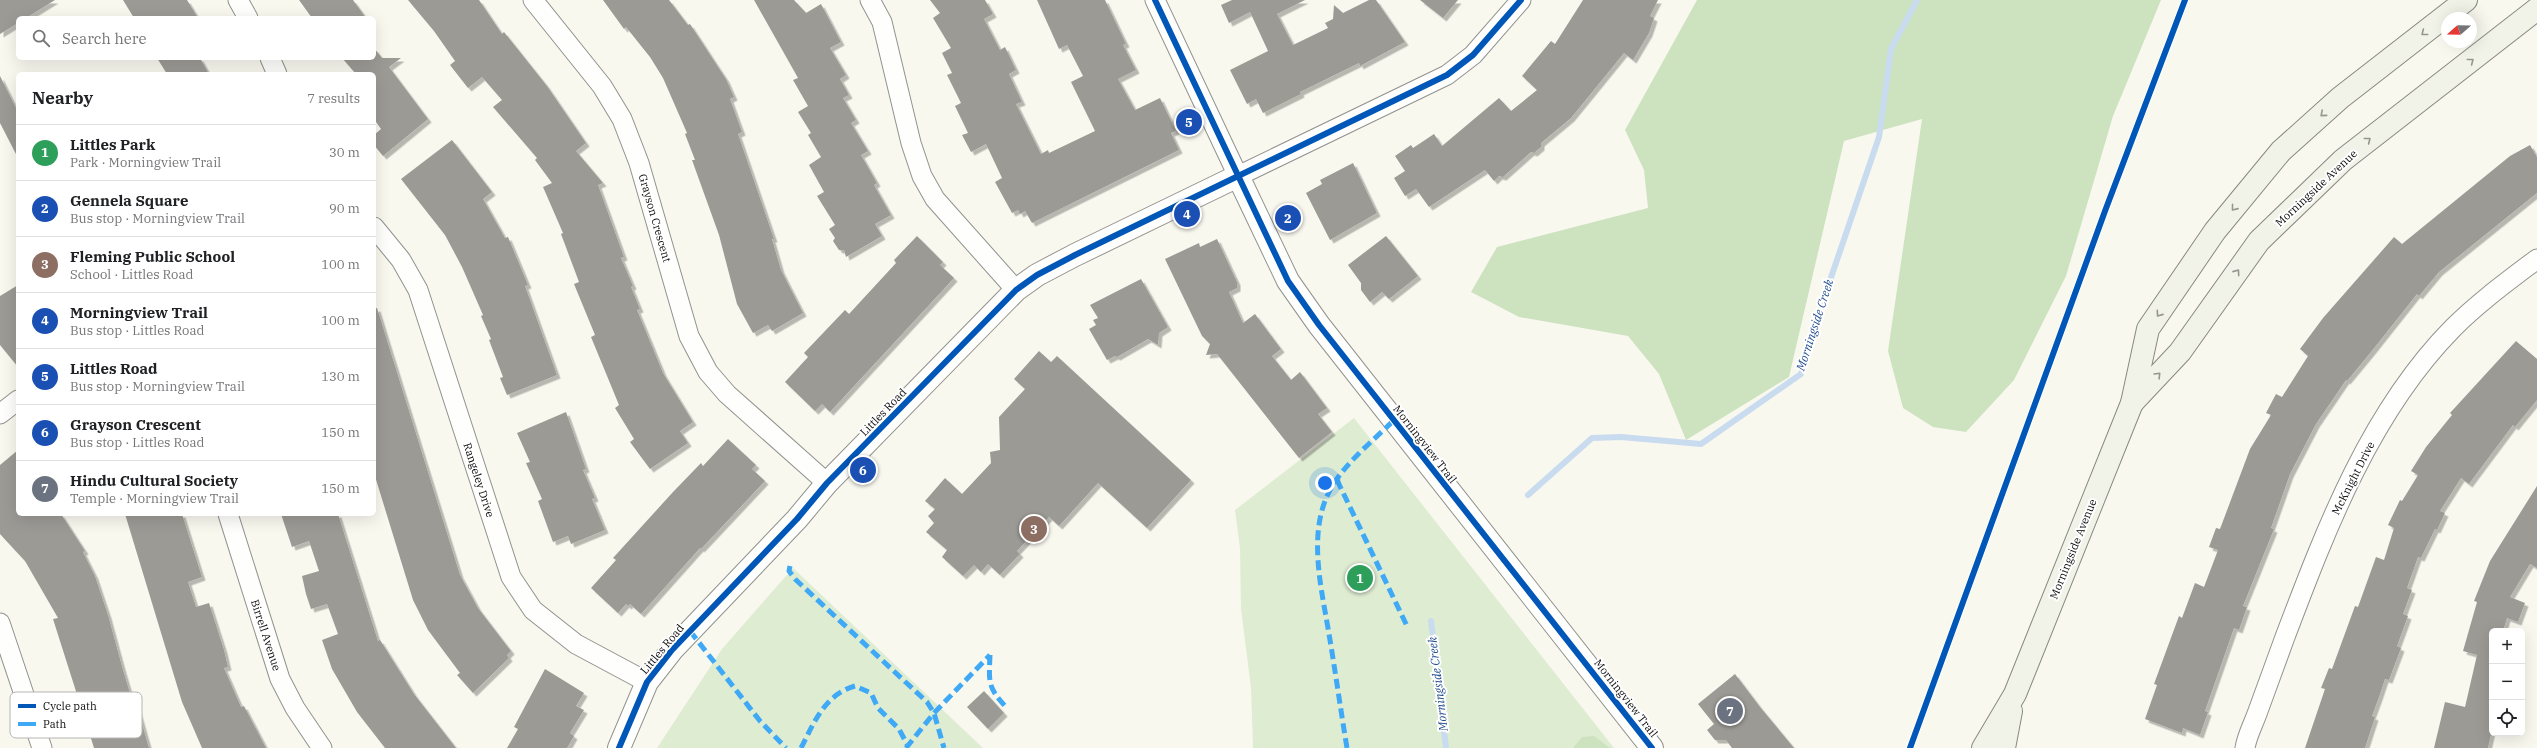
<!DOCTYPE html>
<html lang="en">
<head>
<meta charset="utf-8">
<style>
	body { margin:0; font-family:"IBM Plex Serif",serif; background:#f6f6f6; color:#202124 }
	.controls { position:absolute; right:12px; bottom:12px; display:grid; overflow:hidden; border-radius:6px; box-shadow:0 4px 16px #0002 }
	.controls button { width:36px; height:36px; display:grid; place-items:center; padding:0; border:0; border-bottom:1px solid #e0e0e0; background:#fff; color:#202124; font:20px sans-serif }
	.compass { position:absolute; left:2441px; top:12px; width:36px; height:36px; border-radius:50%; background:#fff; box-shadow:0 4px 16px #0002; rotate:250deg }
	.you { position:absolute; left:1325px; top:483px; width:14px; height:14px; margin:-10px; border:3px solid #fff; border-radius:50%; background:#1a73e8; box-shadow:0 0 0 6px #1a73e833 }
	.badge { display:grid; place-items:center; width:26px; height:26px; border-radius:50%; background:#5e5e5b; color:#fff; font-size:13px; font-weight:700 }
	.pin { position:absolute; translate:-50% -50%; border:2px solid #fff; box-shadow:0 1px 4px #0006 }
	.list { margin:0; padding:0; list-style:none }
	h2 { display:flex; justify-content:space-between; align-items:center; height:52px; margin:0; padding:0 16px; font-size:17px }
	h2 small { font-size:13px; font-weight:400; color:#757577 }
	.list li { display:grid; grid-template-columns:26px 1fr auto; gap:12px; align-items:center; box-sizing:border-box; height:56px; padding:0 16px; border-top:1px solid #e0e0e0 }
	.list b { display:block; font-size:15px; white-space:nowrap }
	.list p { margin:0; font-size:13px; white-space:nowrap; color:#757577 }
	.list em { font-size:13px; font-style:normal; color:#757577 }
	.icon { flex:none; width:22px; height:22px; fill:none; stroke:currentColor; stroke-width:2; stroke-linecap:round; stroke-linejoin:round }
	.map { position:relative; flex:none; width:2537px; height:748px; overflow:hidden }
	.search { position:absolute; background:#fff; box-shadow:0 4px 16px #0002; left:16px; top:16px; width:360px; height:44px; display:flex; align-items:center; gap:10px; box-sizing:border-box; padding:0 14px; border-radius:6px; color:#757577; font-size:15px }
	.panel { position:absolute; background:#fff; box-shadow:0 4px 16px #0002; left:16px; top:72px; width:360px; height:444px; border-radius:6px }
	.map>svg:first-child { display:block }
</style>
</head>
<body>
<div class="map">
<svg width="2537" height="748" viewBox="0 0 2537 748">
	<defs>
		<filter id="shadow"><feDropShadow dx="3.5" dy="3.5" stdDeviation="0" flood-color="#0004"/></filter>
	</defs>
	<rect width="100%" height="100%" fill="#f9f8ef"/>
	<g fill="#deecd1">
		<polygon points="1354,418 1614,748 1253,748 1251,688 1241,609 1240,548 1235,510"/>
		<polygon points="793,568 983,748 657,748 722,649"/>
	</g>
	<g fill="#cde3c0">
		<polygon points="1697,0 2161,0 2113,116 2066,276 2014,380 1966,432 1933,427 1903,408 1888,351 1922,119 1844,141 1789,377 1686,440 1659,374 1628,336 1519,317 1471,292 1497,247 1648,208 1644,170 1625,130"/>
		<polygon points="1594,736 1610,748 1573,748 1582,737"/>
	</g>
	<g fill="none" stroke-linecap="round" stroke-linejoin="round">
		<g stroke="#c9dbef" stroke-width="6">
			<polyline points="1528,495 1592,438 1621,437 1701,444 1801,374 1824,298 1879,137 1891,49 1917,0"/>
			<polyline points="1431,621 1446,748"/>
		</g>
	</g>
	<g fill="#9c9a95" filter="url(#shadow)">
		<polygon points="0,0 55,0 26,18 18,18 18,23 0,34"/>
		<polygon points="123,0 187,0 198,18 134,18"/>
		<polygon points="299,0 353,0 366,18 312,18"/>
		<polygon points="408,0 479,0 502,34 504,32 547,86 586,143 576,151 603,183 598,185 624,257 621,258 633,286 631,287 640,309 637,310 663,373 693,422 680,431 688,443 650,469 630,442 634,439 615,408 619,405 591,337 595,335 574,284 579,282 561,234 563,233 543,187 552,183 535,160 537,158 493,107 502,100 482,77 468,88 450,65 455,61 434,31"/>
		<polygon points="603,0 669,0 688,25 690,24 726,79 734,97 730,99 742,132 738,134 774,239 772,239 781,270 803,313 772,331 768,325 753,333 737,304 719,235 692,160 695,160 685,134 687,133 663,78 650,57 626,27 624,29"/>
		<polygon points="754,0 794,0 806,13 821,4 841,42 830,48 846,75 840,79 849,95 843,98 856,120 851,123 868,151 861,155 877,183 874,185 891,215 875,224 882,236 846,257 844,250 839,250 833,241 835,238 829,229 835,225 817,196 824,192 809,165 821,157 808,135 811,133 798,112 808,106 793,80 798,78"/>
		<polygon points="930,0 985,0 993,14 984,19 1000,50 1005,47 1016,70 1009,74 1022,102 1016,104 1041,154 1048,150 1049,153 1095,131 1071,82 1083,76 1067,45 1059,49 1037,0 1105,0 1126,44 1123,45 1136,70 1118,79 1135,110 1160,98 1176,131 1171,133 1179,150 1032,223 1025,211 1020,214 1018,210 1012,213 995,182 1002,178 986,144 971,152 962,135 968,133 955,106 961,103 947,75 952,73 942,53 951,48 933,18 940,13"/>
		<polygon points="1232,0 1305,0 1277,14 1293,45 1328,28 1325,23 1333,19 1334,5 1343,13 1369,0 1376,0 1405,42 1360,66 1359,63 1300,92 1301,94 1263,113 1256,99 1247,104 1230,70 1268,51 1250,12 1229,23 1221,5"/>
		<polygon points="1420,0 1458,0 1443,18"/>
		<polygon points="1583,0 1658,0 1650,16 1654,18 1649,33 1633,60 1624,53 1571,118 1541,143 1541,147 1534,153 1531,152 1503,177 1499,176 1494,181 1485,170 1429,207 1416,189 1405,196 1394,178 1405,171 1395,156 1411,145 1413,148 1434,134 1442,146 1499,98 1511,111 1537,90 1522,76 1551,41 1555,44"/>
		<polygon points="374,48 382,58 401,58 389,67 428,119 383,156 374,145 374,135 381,129 374,119 374,74 356,74 342,58 374,58"/>
		<polygon points="157,58 200,58 209,74 167,74"/>
		<polygon points="0,76 18,112 18,158 0,123"/>
		<polygon points="452,140 492,192 483,199 505,238 508,237 528,285 525,286 557,375 507,395 500,378 503,377 489,340 491,339 481,316 483,315 462,267 445,235 401,179"/>
		<polygon points="2530,145 2537,157 2537,193 2439,272 2419,296 2417,294 2371,352 2347,381 2346,380 2316,424 2290,474 2271,528 2274,529 2243,606 2247,607 2239,630 2234,628 2205,711 2208,712 2200,735 2183,728 2182,733 2145,719 2157,685 2154,684 2179,616 2182,618 2195,583 2204,587 2218,550 2209,547 2216,528 2220,529 2250,449 2271,415 2266,413 2276,394 2282,397 2308,356 2300,349 2323,318 2394,237 2402,244 2510,156"/>
		<polygon points="1353,163 1377,213 1330,240 1306,193 1322,184 1320,180"/>
		<polygon points="917,236 943,262 940,265 954,278 830,412 822,404 815,411 785,382 808,357 804,353 845,310 849,314 896,263 894,260"/>
		<polygon points="1386,236 1418,276 1389,299 1382,292 1370,302 1361,290 1361,283 1348,265"/>
		<polygon points="1217,239 1237,282 1237,288 1229,292 1243,323 1255,314 1281,349 1272,356 1291,380 1300,372 1327,408 1318,414 1332,432 1299,458 1217,354 1206,355 1210,344 1202,336 1165,259 1199,243 1200,247"/>
		<polygon points="1141,279 1168,327 1159,333 1158,345 1148,339 1117,357 1115,356 1107,360 1089,329 1096,325 1093,320 1098,318 1090,305"/>
		<polygon points="18,285 18,367 0,345 0,296"/>
		<polygon points="377,308 460,575 478,608 511,651 507,655 509,658 473,693 457,675 460,673 428,630 413,600 374,473 374,309"/>
		<polygon points="2516,341 2537,359 2537,400 2515,427 2513,425 2469,484 2461,478 2440,511 2445,513 2437,530 2435,529 2421,558 2418,557 2407,588 2412,590 2403,614 2408,616 2397,646 2401,648 2389,680 2385,679 2379,697 2372,716 2375,717 2365,748 2305,748 2325,689 2321,688 2329,668 2332,669 2355,606 2358,607 2376,557 2384,560 2394,528 2388,525 2400,500 2402,501 2418,475 2411,471 2426,447 2452,415 2450,413"/>
		<polygon points="1039,351 1051,362 1057,356 1191,480 1147,528 1098,483 1059,526 1049,517 1017,551 1020,554 1000,575 988,564 981,572 974,565 963,576 942,557 947,550 926,532 934,523 928,516 935,509 925,501 945,478 962,494 991,463 990,452 1000,450 999,417 1025,389 1014,379"/>
		<polygon points="566,412 586,469 583,470 595,498 592,499 605,530 571,544 568,536 553,542 538,501 542,499 526,463 530,462 517,433"/>
		<polygon points="728,439 756,465 752,469 765,481 701,549 700,548 641,614 630,604 628,606 626,604 618,613 591,588 616,560 613,558 673,492 701,463 703,466"/>
		<polygon points="18,450 18,514 61,514 85,551 83,552 95,576 108,615 123,670 132,700 135,699 149,748 94,748 53,619 58,618 25,561 0,534 0,465"/>
		<polygon points="2537,486 2537,568 2530,564 2510,597 2525,603 2518,622 2507,618 2503,631 2492,631 2492,730 2488,748 2434,748 2445,702 2465,707 2477,655 2463,651 2477,602 2474,601 2490,561"/>
		<polygon points="125,514 182,514 202,577 188,582 196,607 209,603 224,650 228,667 224,668 241,707 244,706 266,748 202,748 182,702"/>
		<polygon points="281,514 338,514 378,641 380,640 414,694 456,748 385,748 357,712 332,669 322,640 338,634 327,604 311,609 306,594 302,576 319,571 309,541 292,547"/>
		<polygon points="545,669 584,693 576,706 584,710 570,733 574,736 567,748 507,748 518,729 514,727"/>
		<polygon points="1735,674 1760,707 1794,748 1732,748 1726,740 1715,740 1707,730 1714,724 1698,704"/>
		<polygon points="984,691 1004,713 988,729 967,707"/>
	</g>
	<g fill="none" stroke-linecap="round" stroke-linejoin="round">
		<defs>
			<g id="minor">
				<polyline points="238,0 248,18"/>
				<polyline points="533,0 602,86 622,119 639,163 689,336 708,372 727,394 827,483"/>
				<polyline points="870,0 882,22 911,143 922,176 935,199 1016,290"/>
				<polyline points="1155,0 1238,176 1447,75 1473,55 1521,0"/>
				<polyline points="270,58 277,74"/>
				<polyline points="374,227 401,260 418,290 511,577 533,610 576,644 647,682"/>
				<polyline points="0,414 18,400"/>
				<polyline points="228,514 280,679 295,708 322,748"/>
				<polyline points="0,623 42,748"/>
				<path d="M 2245,748 C 2247,735 2254,723 2258,711 C 2267,686 2276,662 2285,637 C 2326,529 2370,412 2453,328 C 2479,302 2508,281 2537,259"/>
			</g>
			<polyline id="tertiary" points="619,748 647,682 672,650 797,519 827,483 1016,290 1037,275 1075,255 1238,176 1288,281 1319,325 1652,748"/>
			<g id="secondary">
				<polyline points="2132,403 2180,352 2259,241 2343,160 2537,9"/>
				<polyline points="1983,748 2015,694 2132,403 2148,329 2215,231 2281,151 2340,98 2466,0"/>
				<polyline points="2004,748 2011,711"/>
			</g>
		</defs>
		<use href="#minor" stroke="#92928e" stroke-width="21"/>
		<use href="#tertiary" stroke="#92928e" stroke-width="24"/>
		<use href="#secondary" stroke="#898884" stroke-width="24"/>
		<use href="#minor" stroke="#fefefd" stroke-width="19"/>
		<use href="#tertiary" stroke="#fefefd" stroke-width="22"/>
		<use href="#secondary" stroke="#f2f3e8" stroke-width="22"/>
		<g stroke="#3fa9f5" stroke-width="5" stroke-dasharray="10 5" stroke-linecap="butt">
			<polyline points="1337,480 1407,626"/>
			<polyline points="790,566 789,571 796,580 927,702 934,713 944,748"/>
			<polyline points="690,631 760,721 786,748"/>
			<path d="M 990,655 C 989,681 987,687 1006,707"/>
			<path d="M 801,748 C 814,723 824,695 855,686 L 871,693 L 878,708 L 899,729 L 908,746"/>
			<polyline points="906,748 934,713 990,655"/>
			<path d="M 1347,748 C 1341,712 1336,676 1330,640 C 1323,595 1307,538 1328,494 C 1342,465 1372,442 1394,420"/>
		</g>
		<defs>
			<g id="cycleway">
				<polyline points="1155,0 1288,281 1319,325 1652,748"/>
				<polyline points="619,748 647,682 672,650 797,519 827,483 1016,290 1037,275 1075,255 1447,75 1473,55 1521,0"/>
				<polyline points="1910,748 2105,211 2185,0"/>
			</g>
		</defs>
		<use href="#cycleway" stroke="#fff" stroke-width="8"/>
		<use href="#cycleway" stroke="#0057b8" stroke-width="6"/>
	</g>
	<defs><path id="oneway-chevron" d="M-2-3.5L2.5 0L-2 3.5" fill="none" stroke-width="1.6" stroke-linecap="round" stroke-linejoin="round"/></defs>
	<g stroke="#969690">
		<use href="#oneway-chevron" transform="translate(2424 33) rotate(142)"/>
		<use href="#oneway-chevron" transform="translate(2471 61) rotate(-38)"/>
		<use href="#oneway-chevron" transform="translate(2323 114) rotate(139)"/>
		<use href="#oneway-chevron" transform="translate(2368 140) rotate(-38)"/>
		<use href="#oneway-chevron" transform="translate(2234 208) rotate(129)"/>
		<use href="#oneway-chevron" transform="translate(2237 272) rotate(-55)"/>
		<use href="#oneway-chevron" transform="translate(2159 314) rotate(125)"/>
		<use href="#oneway-chevron" transform="translate(2158 375) rotate(-46)"/>
	</g>
	<g text-anchor="middle" stroke-width="4" stroke-linejoin="round" paint-order="stroke">
		<g font-size="11" fill="#0b0b0b" stroke="#fff">
			<text transform="translate(2316 188) rotate(-43)" y="4">Morningside Avenue</text>
			<text transform="translate(655 218) rotate(74)" y="4">Grayson Crescent</text>
			<text transform="translate(883 412) rotate(-46)" y="4">Littles Road</text>
			<text transform="translate(1425 444) rotate(52)" y="4">Morningview Trail</text>
			<text transform="translate(2353 478) rotate(-63)" y="4">McKnight Drive</text>
			<text transform="translate(479 480) rotate(72)" y="4">Rangeley Drive</text>
			<text transform="translate(2073 549) rotate(-68)" y="4">Morningside Avenue</text>
			<text transform="translate(266 635) rotate(72)" y="4">Birrell Avenue</text>
			<text transform="translate(662 649) rotate(-50)" y="4">Littles Road</text>
			<text transform="translate(1626 698) rotate(52)" y="4">Morningview Trail</text>
		</g>
		<g font-size="12" font-style="italic" fill="#224d8f" stroke="#fff">
			<text transform="translate(1815 325) rotate(-72)" y="4">Morningside Creek</text>
			<text transform="translate(1438 684) rotate(-97)" y="4">Morningside Creek</text>
		</g>
	</g>
	<rect x="10" y="692" width="132" height="46" rx="6" fill="#fff" stroke="#b6b6b6" stroke-width="1"/>
	<rect x="18" y="704" width="18" height="4" fill="#0057b8"/>
	<rect x="18" y="722" width="18" height="4" fill="#3fa9f5"/>
	<g font-size="11" fill="#0b0b0b">
		<text x="43" y="710">Cycle path</text>
		<text x="43" y="728">Path</text>
	</g>
</svg>
<div class="controls">
<button>+</button>
<button>−</button>
<button><svg class="icon" aria-label="locate" viewBox="0 0 24 24"><circle cx="12" cy="12" r="6"/><path d="M12 2v4M12 18v4M2 12h4M18 12h4"/></svg></button>
</div>
<svg class="compass" viewBox="-18 -18 36 36"><path d="M0-13l5 13h-10z" fill="#e53935"/><path d="M0 13l5-13h-10z" fill="#757577"/></svg>
<div class="you"></div>
<div class="pin badge" style="left:1360px;top:578px;background:#2e9e5b">1</div>
<div class="pin badge" style="left:1288px;top:218px;background:#1a4fb4">2</div>
<div class="pin badge" style="left:1034px;top:529px;background:#8d6e63">3</div>
<div class="pin badge" style="left:1187px;top:214px;background:#1a4fb4">4</div>
<div class="pin badge" style="left:1189px;top:122px;background:#1a4fb4">5</div>
<div class="pin badge" style="left:863px;top:470px;background:#1a4fb4">6</div>
<div class="pin badge" style="left:1730px;top:711px;background:#6b7280">7</div>
<div class="search"><svg class="icon" aria-label="search" viewBox="0 0 24 24"><circle cx="10" cy="10" r="6"/><path d="M15 15l6 6"/></svg>Search here</div>
<section class="panel">
<h2>Nearby<small>7 results</small></h2>
<ul class="list">
<li><span class="badge" style="background:#2e9e5b">1</span><div><b>Littles Park</b><p>Park · Morningview Trail</p></div><em>30 m</em></li>
<li><span class="badge" style="background:#1a4fb4">2</span><div><b>Gennela Square</b><p>Bus stop · Morningview Trail</p></div><em>90 m</em></li>
<li><span class="badge" style="background:#8d6e63">3</span><div><b>Fleming Public School</b><p>School · Littles Road</p></div><em>100 m</em></li>
<li><span class="badge" style="background:#1a4fb4">4</span><div><b>Morningview Trail</b><p>Bus stop · Littles Road</p></div><em>100 m</em></li>
<li><span class="badge" style="background:#1a4fb4">5</span><div><b>Littles Road</b><p>Bus stop · Morningview Trail</p></div><em>130 m</em></li>
<li><span class="badge" style="background:#1a4fb4">6</span><div><b>Grayson Crescent</b><p>Bus stop · Littles Road</p></div><em>150 m</em></li>
<li><span class="badge" style="background:#6b7280">7</span><div><b>Hindu Cultural Society</b><p>Temple · Morningview Trail</p></div><em>150 m</em></li>
</ul>
</section>
</div>
</body>
</html>
